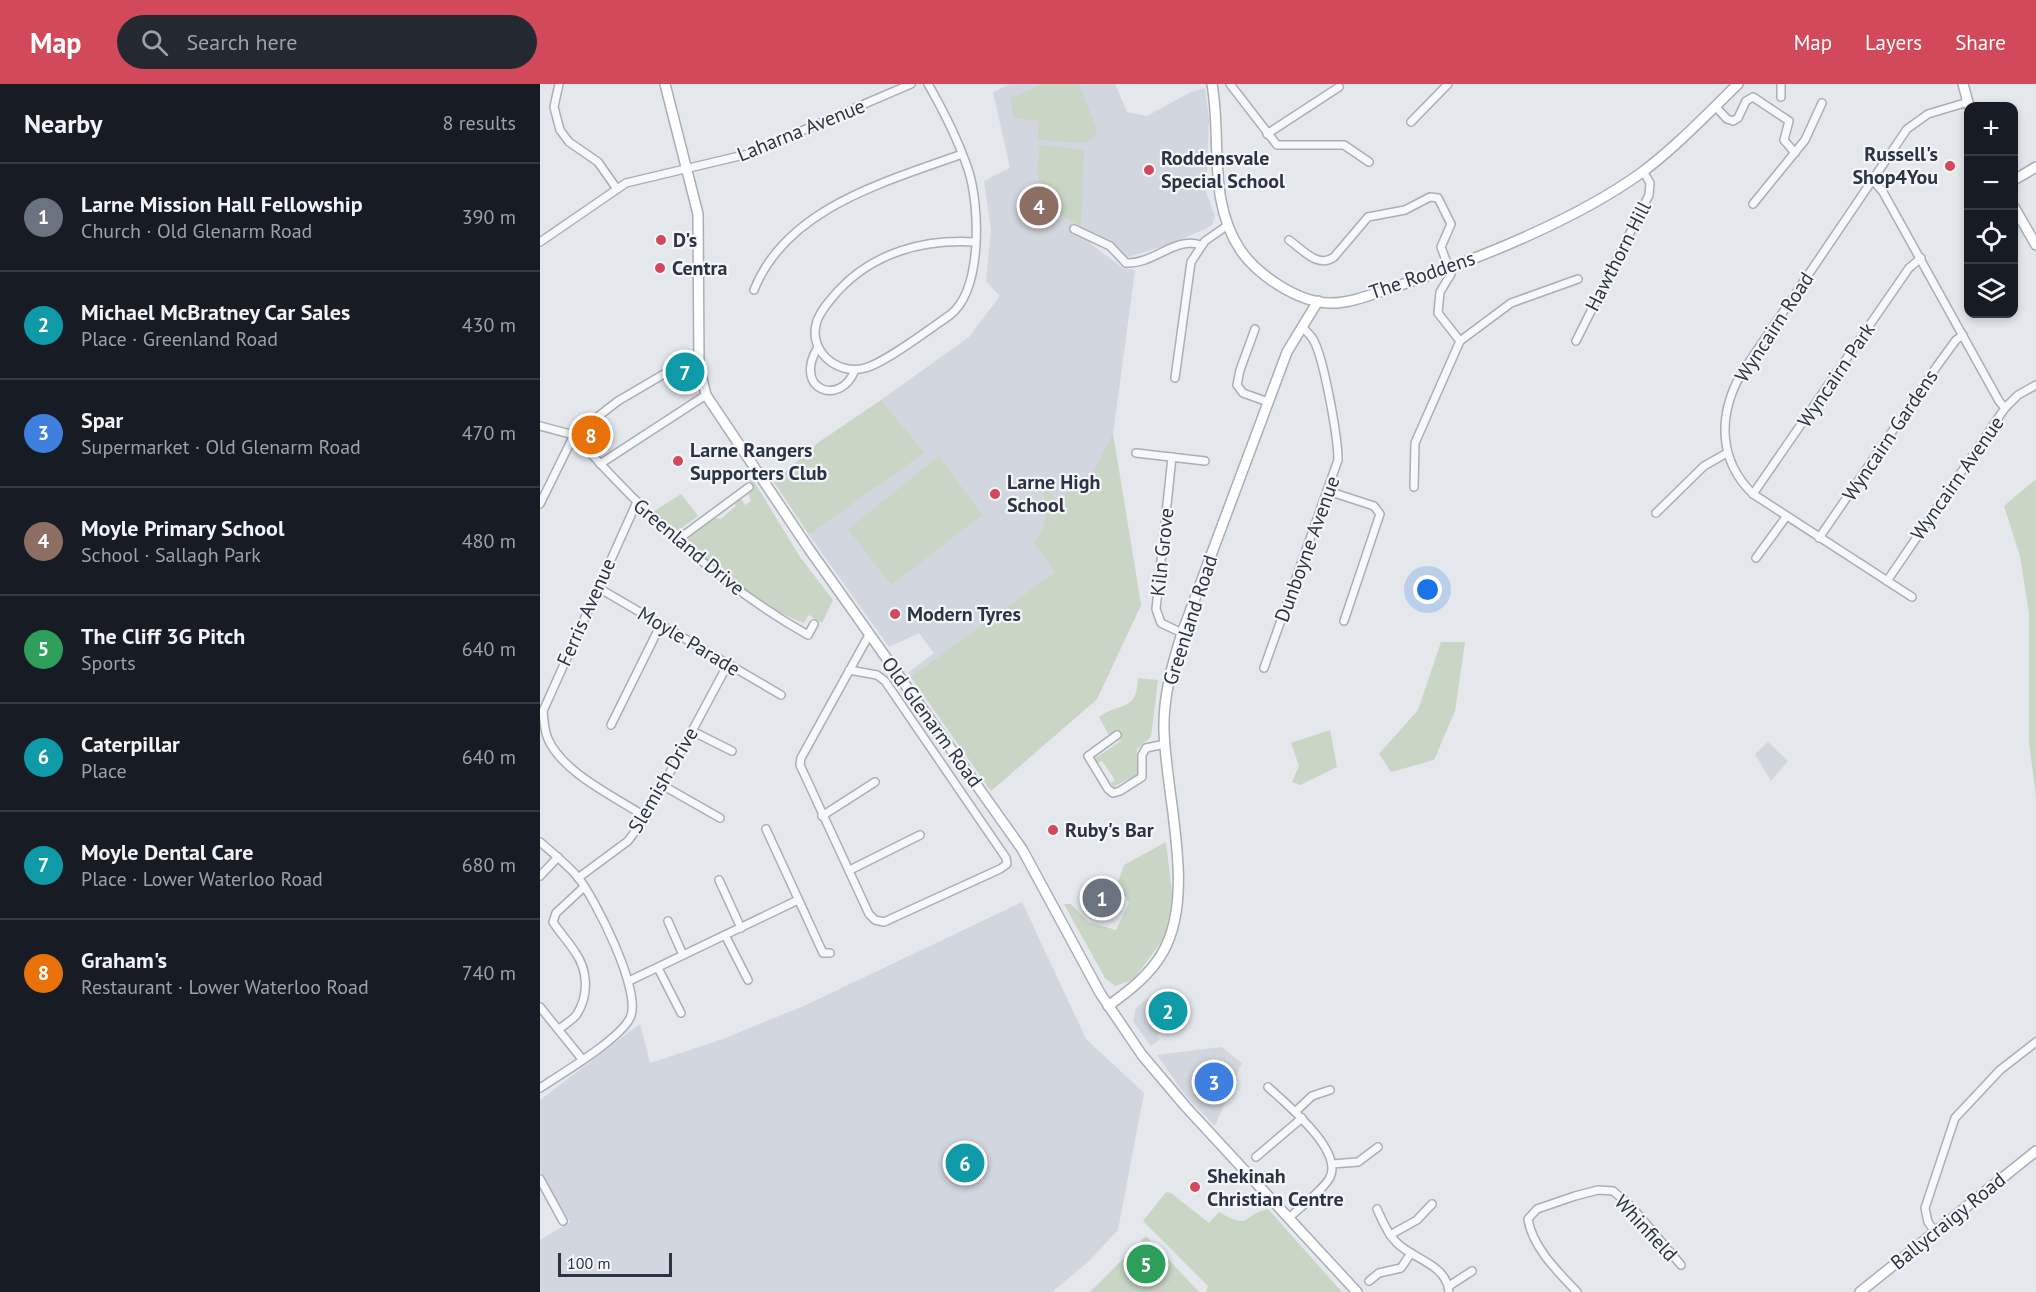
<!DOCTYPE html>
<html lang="en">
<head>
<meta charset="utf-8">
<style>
	body { margin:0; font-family:"PT Sans",sans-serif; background:#242831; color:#f1f3f6 }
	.controls { position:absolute; right:18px; top:18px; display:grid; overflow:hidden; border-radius:12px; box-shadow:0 3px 9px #0003 }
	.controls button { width:54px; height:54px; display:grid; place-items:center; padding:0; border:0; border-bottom:2px solid #363941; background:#171b24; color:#f1f3f6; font:30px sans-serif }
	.scale { position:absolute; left:18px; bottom:15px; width:114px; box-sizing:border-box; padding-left:6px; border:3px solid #2b3445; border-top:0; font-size:16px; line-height:21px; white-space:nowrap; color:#2b3445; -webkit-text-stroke:4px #f4f6f9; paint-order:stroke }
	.you { position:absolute; left:888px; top:506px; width:21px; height:21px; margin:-15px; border:4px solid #fff; border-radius:50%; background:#1a73e8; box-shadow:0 0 0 9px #1a73e833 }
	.badge { display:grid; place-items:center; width:39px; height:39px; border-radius:50%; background:#d1495b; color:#fff; font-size:20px; font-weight:700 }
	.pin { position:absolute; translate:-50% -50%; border:3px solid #fff; box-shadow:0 2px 6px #0006 }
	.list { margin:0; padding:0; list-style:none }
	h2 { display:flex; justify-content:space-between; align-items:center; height:78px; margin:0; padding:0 24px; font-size:26px }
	h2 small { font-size:20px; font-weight:400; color:#9ea1a6 }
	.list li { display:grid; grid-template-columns:39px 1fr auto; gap:18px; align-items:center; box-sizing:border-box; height:108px; padding:0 24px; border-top:2px solid #363941 }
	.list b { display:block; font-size:22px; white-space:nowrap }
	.list p { margin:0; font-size:20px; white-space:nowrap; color:#9ea1a6 }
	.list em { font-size:20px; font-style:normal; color:#9ea1a6 }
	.icon { flex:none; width:33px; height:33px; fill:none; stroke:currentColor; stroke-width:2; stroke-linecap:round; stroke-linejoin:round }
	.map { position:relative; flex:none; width:1496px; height:1208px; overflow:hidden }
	header { display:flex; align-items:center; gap:36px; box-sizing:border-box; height:84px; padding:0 30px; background:#d1495b; color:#fff }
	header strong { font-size:28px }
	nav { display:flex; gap:33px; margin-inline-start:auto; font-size:21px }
	.search { width:420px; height:54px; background:#242831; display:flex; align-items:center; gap:15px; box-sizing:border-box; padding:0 21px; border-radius:33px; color:#9ea1a6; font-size:22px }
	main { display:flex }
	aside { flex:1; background:#171b24 }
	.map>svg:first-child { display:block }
</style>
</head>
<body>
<header>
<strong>Map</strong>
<div class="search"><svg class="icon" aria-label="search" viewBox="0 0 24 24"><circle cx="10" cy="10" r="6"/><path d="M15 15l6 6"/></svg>Search here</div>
<nav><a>Map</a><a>Layers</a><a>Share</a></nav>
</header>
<main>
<aside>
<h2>Nearby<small>8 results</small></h2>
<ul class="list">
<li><span class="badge" style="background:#6b7280">1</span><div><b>Larne Mission Hall Fellowship</b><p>Church · Old Glenarm Road</p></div><em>390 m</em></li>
<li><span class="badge" style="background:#0f9aa8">2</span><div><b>Michael McBratney Car Sales</b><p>Place · Greenland Road</p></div><em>430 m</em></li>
<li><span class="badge" style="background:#3f7fe0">3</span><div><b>Spar</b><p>Supermarket · Old Glenarm Road</p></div><em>470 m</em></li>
<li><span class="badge" style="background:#8d6e63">4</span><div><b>Moyle Primary School</b><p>School · Sallagh Park</p></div><em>480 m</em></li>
<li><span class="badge" style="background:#2e9e5b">5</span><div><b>The Cliff 3G Pitch</b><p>Sports</p></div><em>640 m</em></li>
<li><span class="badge" style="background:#0f9aa8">6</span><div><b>Caterpillar</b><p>Place</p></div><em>640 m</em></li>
<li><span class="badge" style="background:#0f9aa8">7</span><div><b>Moyle Dental Care</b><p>Place · Lower Waterloo Road</p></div><em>680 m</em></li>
<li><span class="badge" style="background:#e8710a">8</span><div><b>Graham's</b><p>Restaurant · Lower Waterloo Road</p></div><em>740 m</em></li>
</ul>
</aside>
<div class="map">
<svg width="1496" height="1208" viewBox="0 0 1496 1208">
	<rect width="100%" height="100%" fill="#e4e7ec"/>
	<g fill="#d2d6de">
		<polygon points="470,0 575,0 587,28 607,32 651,8 665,4 669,35 666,108 675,132 672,141 667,144 630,160 585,174 567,157 551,149 551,160 583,184 595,186 573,350 601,521 557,615 451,707 368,589 394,569 379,549 349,563 269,451 385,369 341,316 429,253 460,212 446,197 451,146 444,97 470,84 453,8"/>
		<polygon points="1228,658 1248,677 1231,697 1215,670"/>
		<polygon points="482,818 546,955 604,1009 578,1146 549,1177 512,1208 0,1208 0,1156 30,1138 0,1087 0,1016 100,940 110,979 183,955 266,921"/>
		<polygon points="620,905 648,926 617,951 620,956 611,962 593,937 596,924"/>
		<polygon points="681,963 702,979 675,1042 646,1012 617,971"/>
	</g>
	<g fill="#c9d6c5">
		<polygon points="504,0 539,0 557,46 554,55 543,59 498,56 499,37 473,34 471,14"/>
		<path d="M 500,61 L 544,66 L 541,142 L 501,120 C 499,100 496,81 500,61 Z"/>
		<polygon points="341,316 385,369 269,451 234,398 279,358"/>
		<path d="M 573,350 L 601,521 L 557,615 L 451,707 L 371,593 L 515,488 L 493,458 C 514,438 501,426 505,402 L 518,417 L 554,387 Z"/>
		<polygon points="399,372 442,431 351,501 308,445"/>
		<path d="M 212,394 L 260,473 L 293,516 L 282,539 L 269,531 L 264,539 C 219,523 183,491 148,460 L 148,453 L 174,434 L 181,435 L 196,422 L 194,419 L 197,415 L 201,415 L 205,421 L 211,417 L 208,409 L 210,405 L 206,398 Z"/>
		<polygon points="1496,395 1496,712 1489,658 1489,529 1480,472 1464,422"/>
		<polygon points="141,410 158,432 139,446 131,446 113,428"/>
		<polygon points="901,558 925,558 915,627 894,676 851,688 839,670 878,626"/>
		<path d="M 598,594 L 618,596 L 611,653 L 597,665 L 597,691 L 573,703 L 571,699 L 575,696 L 562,677 L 557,679 L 554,675 L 581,657 L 576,647 L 569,651 L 559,633 C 579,618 597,629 598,594 Z"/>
		<polygon points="790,646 797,683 760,701 752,698 759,682 751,659"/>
		<polygon points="626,758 633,816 625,853 593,896 575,902 565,894 524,820 531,820 548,838 576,846 589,819 578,798 584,781"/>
		<path d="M 626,1108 L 631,1109 L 669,1139 L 679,1128 C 711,1147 702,1131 728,1125 L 802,1208 L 666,1208 L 668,1202 L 603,1137 Z"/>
		<polygon points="606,1152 659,1208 550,1208"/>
	</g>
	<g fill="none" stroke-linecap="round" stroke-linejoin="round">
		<defs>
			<g id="street">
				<polyline points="19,0 14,23 20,46 29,58 58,78 77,105"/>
				<path d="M 388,0 C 403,26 418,56 428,85 C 440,121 443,205 410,231 C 391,244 345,279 325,284 C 297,292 267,266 277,237 C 281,226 290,216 298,207 C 334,168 384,155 435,158"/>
				<polyline points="690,0 737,61 804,61 829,78"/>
				<polyline points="1241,13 1241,0"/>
				<polyline points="1175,22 1187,35 1193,37 1198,34 1206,17 1213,13 1249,37 1244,56 1255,69"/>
				<polyline points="871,38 908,0"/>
				<polyline points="727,50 799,3"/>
				<polyline points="1332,95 1343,108 1459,317 1465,324"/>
				<polyline points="1213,120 1265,56 1282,19"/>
				<path d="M 534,145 L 570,162 L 586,179 C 612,181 636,152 660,161"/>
				<path d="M 749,156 C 762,165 778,185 794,173 L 828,133 L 865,126 L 890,113 L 898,114 L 911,140 L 901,163 L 911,190 L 900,208 L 898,229 L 920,257"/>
				<polyline points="0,158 86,99 208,70 371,0"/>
				<path d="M 214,206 C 247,123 346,98 422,70"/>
				<polyline points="715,245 700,286 697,301 703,309 728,318"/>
				<polyline points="1036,257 1109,111 1110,99 1103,87"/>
				<path d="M 278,263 C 252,305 300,324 315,286"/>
				<polyline points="635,294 651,178 665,157 688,141"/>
				<polyline points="0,342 34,351"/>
				<path d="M 34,351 C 104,429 176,499 268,551 L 274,540"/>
				<polyline points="596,369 665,377"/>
				<polyline points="632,373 616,525 621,539 642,549"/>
				<polyline points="60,380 166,311"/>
				<polyline points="874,403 875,359 920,257 971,219 1038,195"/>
				<polyline points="788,407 834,422 840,430 804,537"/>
				<polyline points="1213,410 1369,184 1381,174"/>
				<polyline points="0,420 34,351 78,317 158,270"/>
				<path d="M 96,420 L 3,627 C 4,636 4,646 8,655 C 23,689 75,713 106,733"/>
				<polyline points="1116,429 1164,382 1187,369"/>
				<polyline points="1279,454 1397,282 1416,256 1423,251"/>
				<polyline points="136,457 209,403"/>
				<polyline points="1216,474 1246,433"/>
				<polyline points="1347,497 1465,324 1478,311 1496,301"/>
				<polyline points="57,503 241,611"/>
				<path d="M 1372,513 L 1213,410 C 1178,376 1178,331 1201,290 L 1367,45 L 1388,30 L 1428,18"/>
				<path d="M 724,584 L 798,376 C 798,353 784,276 774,257 C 771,251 766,247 762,243"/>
				<polyline points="309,586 337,591 345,597 466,774 467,780 460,785 344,838 335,836 329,830 260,681 261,674 329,551"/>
				<polyline points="71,641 121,540"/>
				<polyline points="152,647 192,667"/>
				<polyline points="577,651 548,672 568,705 573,709 580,707 602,693 602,671 606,664 625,660"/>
				<polyline points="122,701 180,734"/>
				<polyline points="282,732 335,698"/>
				<polyline points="226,745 283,869 290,869"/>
				<path d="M 0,758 C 13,769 26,780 37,792 C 55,814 103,909 90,934 C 79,956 21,990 0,1004"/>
				<polyline points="310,786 380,751"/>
				<polyline points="0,792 18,773"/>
				<polyline points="38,794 88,757 106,733 188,580"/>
				<polyline points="179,796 201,844"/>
				<polyline points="128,837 143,871"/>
				<polyline points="185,851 208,896"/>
				<polyline points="118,884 141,929"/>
				<polyline points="89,897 258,816"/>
				<polyline points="0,923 42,975"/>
				<path d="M 19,945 C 24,941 33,936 37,930 C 49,911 48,886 35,868 C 28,857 20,849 13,838 L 16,829 L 44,803"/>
				<path d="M 728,1003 C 745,1019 806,1068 789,1095 C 780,1109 761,1122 749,1134"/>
				<polyline points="756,1027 772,1012 790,1006"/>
				<polyline points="716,1073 762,1034"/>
				<polyline points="792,1080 818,1078 838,1063"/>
				<polyline points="0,1095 23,1137"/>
				<path d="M 837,1125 C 842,1136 847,1149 856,1158 C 872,1175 907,1180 909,1208"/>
				<polyline points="1395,1148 1388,1138 1385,1124 1415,1034 1460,986 1496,958"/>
				<polyline points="850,1151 877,1136 892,1120"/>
				<polyline points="829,1197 839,1189 861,1184 871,1169"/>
				<polyline points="909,1202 932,1187"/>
				<path d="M 1037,1208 C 1019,1189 992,1163 988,1135 L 997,1125 L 1035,1112 L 1058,1106 L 1073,1107 L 1091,1122 L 1141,1181"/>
			</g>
			<g id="secondary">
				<polyline points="125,0 158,130 159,282 166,311 269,465 482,765 560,909 602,971 646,1023 817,1208"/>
				<path d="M 672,0 C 682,56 667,117 701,167 C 719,192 758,218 789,219 C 810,220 835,209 855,203 C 935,176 1033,138 1101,89 C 1136,63 1167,30 1198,0"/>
				<polyline points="1423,0 1429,22"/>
				<polyline points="1474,96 1496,83"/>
				<polyline points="1474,123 1496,161"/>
				<path d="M 568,922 C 589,907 610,891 623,868 C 656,810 626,713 624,647 C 623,613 632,581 642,549 L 747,268 L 778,217"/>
				<polyline points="1320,1208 1496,1067"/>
			</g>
		</defs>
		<use href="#street" stroke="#a9aeb7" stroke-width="10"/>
		<use href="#secondary" stroke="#a9aeb7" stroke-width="12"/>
		<use href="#street" stroke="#f7f8fa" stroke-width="7"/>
		<use href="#secondary" stroke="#fff" stroke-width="9"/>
	</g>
	<g fill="#d1495b" stroke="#f4f6f9" stroke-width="2">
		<circle cx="1410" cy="82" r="6"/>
		<circle cx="609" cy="86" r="6"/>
		<circle cx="121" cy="156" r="6"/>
		<circle cx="120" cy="184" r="6"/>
		<circle cx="138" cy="377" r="6"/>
		<circle cx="455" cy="410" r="6"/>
		<circle cx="355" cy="530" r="6"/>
		<circle cx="513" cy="746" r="6"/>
		<circle cx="655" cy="1103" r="6"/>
	</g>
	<g text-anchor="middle" stroke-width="4.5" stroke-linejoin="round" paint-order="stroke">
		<g font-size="20" fill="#2b3445" stroke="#f4f6f9">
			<text transform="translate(261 46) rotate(-22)" y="7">Laharna Avenue</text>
			<text transform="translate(1078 172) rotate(-63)" y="7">Hawthorn Hill</text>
			<text transform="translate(882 191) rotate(-19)" y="7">The Roddens</text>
			<text transform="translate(1234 243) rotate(-57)" y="7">Wyncairn Road</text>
			<text transform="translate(1296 291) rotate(-56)" y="7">Wyncairn Park</text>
			<text transform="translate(1350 351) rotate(-56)" y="7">Wyncairn Gardens</text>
			<text transform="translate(1417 394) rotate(-55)" y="7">Wyncairn Avenue</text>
			<text transform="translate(149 463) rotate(40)" y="7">Greenland Drive</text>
			<text transform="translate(767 465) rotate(-70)" y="7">Dunboyne Avenue</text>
			<text transform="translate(622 468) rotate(-84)" y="7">Kiln Grove</text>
			<text transform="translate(46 528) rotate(-66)" y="7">Ferris Avenue</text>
			<text transform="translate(650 536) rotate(-72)" y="7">Greenland Road</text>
			<text transform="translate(149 557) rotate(31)" y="7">Moyle Parade</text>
			<text transform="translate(392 638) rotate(54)" y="7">Old Glenarm Road</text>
			<text transform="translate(123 696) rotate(-60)" y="7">Slemish Drive</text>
			<text transform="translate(1408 1137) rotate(-39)" y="7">Ballycraigy Road</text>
			<text transform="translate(1106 1144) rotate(47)" y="7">Whinfield</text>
		</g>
		<g font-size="20" font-weight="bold" fill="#2b3445" stroke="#f4f6f9" text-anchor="start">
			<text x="1398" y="77" text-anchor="end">Russell's<tspan x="1398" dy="23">Shop4You</tspan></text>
			<text x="621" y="81">Roddensvale<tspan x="621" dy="23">Special School</tspan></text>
			<text x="133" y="163">D's</text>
			<text x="132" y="191">Centra</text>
			<text x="150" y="373">Larne Rangers<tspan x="150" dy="23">Supporters Club</tspan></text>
			<text x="467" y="405">Larne High<tspan x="467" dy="23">School</tspan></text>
			<text x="367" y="537">Modern Tyres</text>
			<text x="525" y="753">Ruby's Bar</text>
			<text x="667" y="1099">Shekinah<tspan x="667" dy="23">Christian Centre</tspan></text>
		</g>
	</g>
</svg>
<div class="controls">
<button>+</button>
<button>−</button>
<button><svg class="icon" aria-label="locate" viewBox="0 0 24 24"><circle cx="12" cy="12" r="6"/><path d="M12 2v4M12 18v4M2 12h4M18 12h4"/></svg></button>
<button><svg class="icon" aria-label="layers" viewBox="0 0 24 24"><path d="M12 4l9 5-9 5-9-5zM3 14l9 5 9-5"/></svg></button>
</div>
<div class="scale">100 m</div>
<div class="you"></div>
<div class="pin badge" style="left:562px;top:814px;background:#6b7280">1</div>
<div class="pin badge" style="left:628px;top:927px;background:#0f9aa8">2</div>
<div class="pin badge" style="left:674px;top:998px;background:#3f7fe0">3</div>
<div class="pin badge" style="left:499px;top:122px;background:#8d6e63">4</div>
<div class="pin badge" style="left:606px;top:1180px;background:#2e9e5b">5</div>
<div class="pin badge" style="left:425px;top:1079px;background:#0f9aa8">6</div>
<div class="pin badge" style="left:145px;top:288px;background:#0f9aa8">7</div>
<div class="pin badge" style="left:51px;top:351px;background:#e8710a">8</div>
</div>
</main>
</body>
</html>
